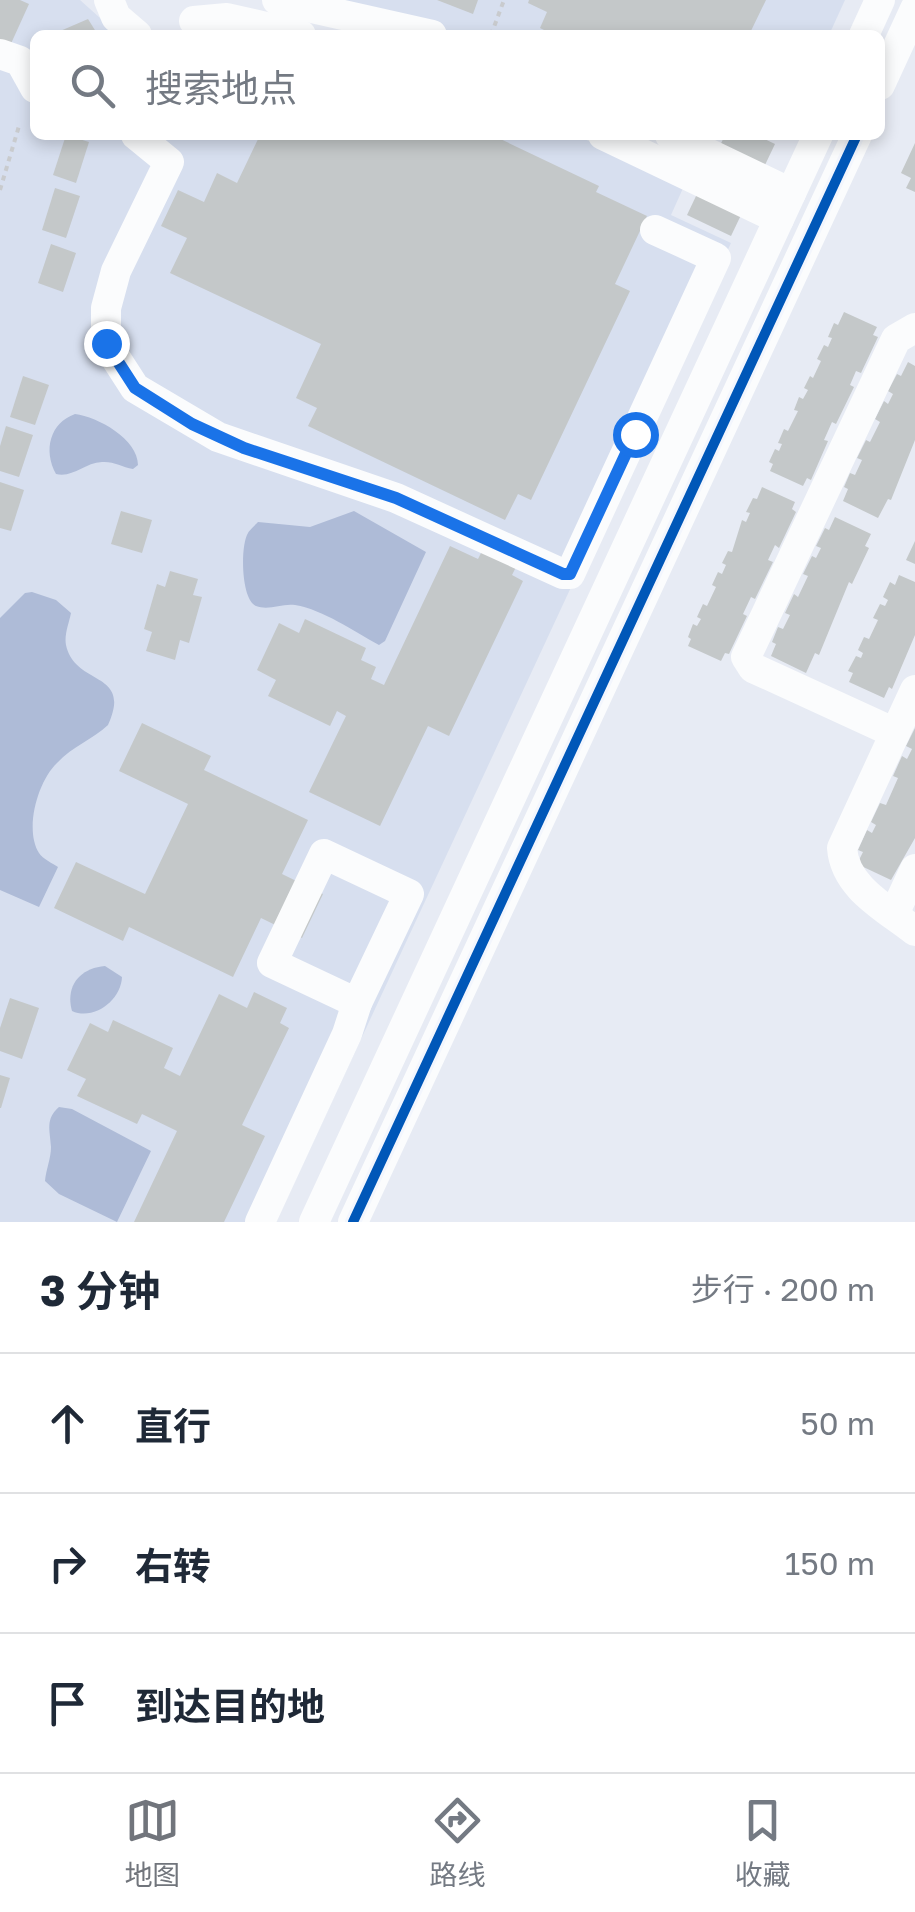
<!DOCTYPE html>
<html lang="zh">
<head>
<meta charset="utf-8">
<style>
	body { margin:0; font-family:"Golos Text","Noto Sans SC",sans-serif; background:#f6f6f7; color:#1f2937 }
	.stop { position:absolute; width:30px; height:30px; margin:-22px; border:8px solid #1a73e8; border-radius:50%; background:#fff }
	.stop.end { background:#1a73e8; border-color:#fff; box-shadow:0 2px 10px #0008 }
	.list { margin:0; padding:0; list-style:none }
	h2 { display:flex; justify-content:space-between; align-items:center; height:130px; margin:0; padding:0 40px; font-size:42px }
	h2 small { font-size:32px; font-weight:400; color:#747a83 }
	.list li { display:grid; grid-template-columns:65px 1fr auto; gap:30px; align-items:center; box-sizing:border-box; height:140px; padding:0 40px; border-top:2px solid #e0e1e3 }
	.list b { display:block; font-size:38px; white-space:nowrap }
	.list em { font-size:32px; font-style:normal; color:#747a83 }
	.icon { flex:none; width:55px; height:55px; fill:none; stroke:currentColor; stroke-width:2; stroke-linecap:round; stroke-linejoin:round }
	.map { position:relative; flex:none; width:915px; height:1222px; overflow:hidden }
	.search { position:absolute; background:#fff; box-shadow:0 5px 15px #0003; left:30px; right:30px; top:30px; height:110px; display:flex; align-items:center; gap:25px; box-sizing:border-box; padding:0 35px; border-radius:15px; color:#747a83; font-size:38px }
	.sheet { height:550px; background:#fff }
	nav { display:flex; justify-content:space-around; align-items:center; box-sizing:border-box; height:140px; border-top:2px solid #e0e1e3; background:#fff; font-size:28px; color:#747a83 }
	nav a { display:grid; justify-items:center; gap:5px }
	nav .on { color:#71757c }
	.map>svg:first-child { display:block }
</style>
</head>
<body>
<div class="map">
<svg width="915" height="1222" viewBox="0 0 915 1222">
	<rect width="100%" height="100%" fill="#e7ebf4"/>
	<g fill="#d7dfef">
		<polygon points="0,0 80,0 119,35 35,35 35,135 576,135 684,186 671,215 731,243 276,1222 0,1222"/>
		<polygon points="329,0 845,0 829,35 464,35"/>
	</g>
	<g fill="#aebbd7">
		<path d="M 75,414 C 98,417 138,439 138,465 L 133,469 C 122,467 113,461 102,462 C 84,463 73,478 56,474 C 43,450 50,423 75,414 Z"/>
		<path d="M 354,511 L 426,552 L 385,641 L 379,645 C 353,631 324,610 295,605 C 282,603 269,611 256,606 C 241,600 240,546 248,533 C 249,531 256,524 258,522 L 310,527 Z"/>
		<path d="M 32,592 L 56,600 L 71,613 C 69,623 64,635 66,645 C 75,687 133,670 108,725 C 93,739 73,746 57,763 C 38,781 24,829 39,853 C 43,859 52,863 58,867 L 39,907 L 0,890 L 0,618 L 25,593 Z"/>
		<path d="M 105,966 L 122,977 C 121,1000 94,1021 72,1011 C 65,986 80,968 105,966 Z"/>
		<path d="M 59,1107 L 72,1109 L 151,1151 L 117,1222 L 59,1194 L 45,1181 C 46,1170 51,1158 51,1147 C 50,1130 45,1119 59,1107 Z"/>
	</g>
	<g fill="#c4c8c9">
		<polygon points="0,0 20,0 29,4 9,48 0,44"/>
		<polygon points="437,0 478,0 473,14"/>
		<polygon points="529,0 766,0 749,35 554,35 540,28 547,12 528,3"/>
		<polygon points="88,19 98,35 51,35"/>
		<polygon points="66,135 89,142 76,183 53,175"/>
		<polygon points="260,135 492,135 599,186 596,192 647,216 615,284 630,291 531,500 518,494 505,520 308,426 317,408 296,398 321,344 170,273 187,238 161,226 178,190 204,202 217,173 237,183"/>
		<polygon points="725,135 756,135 775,144 731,236 687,215"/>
		<polygon points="915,143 915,192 906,188 911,178 901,173"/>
		<polygon points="55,188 80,196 66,238 42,230"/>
		<polygon points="51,244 76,253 63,292 38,283"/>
		<polygon points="844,312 877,327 873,335 878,337 861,373 856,371 850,385 854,387 836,424 832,422 824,440 828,441 811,480 807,478 803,486 770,471 773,464 769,462 775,449 779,451 782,444 778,443 784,429 788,431 798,411 794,410 799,397 803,399 808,390 804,388 810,376 813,378 821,361 817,359 824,345 828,347 832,338 828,337 834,323 838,325"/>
		<polygon points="908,362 915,366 915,440 891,500 888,499 878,518 843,501 848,489 844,487 850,473 855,475 862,460 857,458 866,440 870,442 880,422 875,419 884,401 888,404 893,394 888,391 897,374 901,376"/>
		<polygon points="23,376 49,385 35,425 10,417"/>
		<polygon points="6,426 33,435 19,477 0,471 0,446"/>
		<polygon points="0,482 24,490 11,531 0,528"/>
		<polygon points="762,487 795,502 792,509 796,512 779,548 775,545 768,560 773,562 755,599 751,597 743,614 747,616 729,654 725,653 721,661 688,646 691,639 688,637 693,624 697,626 701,619 697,617 703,604 707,606 716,587 712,585 718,572 722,574 726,565 722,563 728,551 732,552 742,520 746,522 750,513 746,512 753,498 757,499"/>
		<polygon points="121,511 152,520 142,553 111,544"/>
		<polygon points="835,517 871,534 865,546 869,548 852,584 849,582 819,655 815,653 806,673 771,656 776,644 772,642 778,627 783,629 790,615 785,613 794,594 798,597 808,576 803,574 812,556 816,558 821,548 816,546 825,528 829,530"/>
		<polygon points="915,541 915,564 906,560"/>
		<polygon points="450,546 478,559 484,547 518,563 512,575 523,581 449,736 428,726 380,826 309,792 346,716 337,711 330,726 268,696 276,680 257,670 279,623 299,633 305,619 366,648 361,660 376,667 371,679 384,685"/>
		<polygon points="170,571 198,579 193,595 202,597 189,643 180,640 175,660 146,651 152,632 144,629 157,584 165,587"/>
		<polygon points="899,575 915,582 915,635 892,689 889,687 884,698 849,682 853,673 848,671 856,656 861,658 863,653 858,650 864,637 869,639 878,620 873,618 880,604 885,606 888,600 883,597 890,582 895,585"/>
		<polygon points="142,723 211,756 204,770 308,820 282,874 323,894 302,938 261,918 233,977 129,927 123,941 54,908 76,862 145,894 188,804 119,771"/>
		<polygon points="915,728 915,838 891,880 857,864 863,852 858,850 867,830 872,833 876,825 871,822 880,803 886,805 898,778 893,776 902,756 907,759 912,749 906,746"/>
		<polygon points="254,992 287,1008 280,1023 289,1028 242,1125 265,1136 224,1222 134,1222 177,1131 142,1114 137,1124 77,1096 86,1079 67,1070 90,1023 108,1032 113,1020 173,1048 164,1068 180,1076 219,994 247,1008"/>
		<polygon points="10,998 39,1008 22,1059 0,1051 0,1028"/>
		<polygon points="0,1075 10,1078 1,1108 0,1108"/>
	</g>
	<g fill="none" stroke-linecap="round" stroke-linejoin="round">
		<g stroke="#c9cbce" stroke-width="4" stroke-dasharray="5 5" stroke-linecap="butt">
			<polyline points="491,35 504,0"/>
			<polyline points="0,190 19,126"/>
		</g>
		<g stroke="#fbfcfd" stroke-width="30">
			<polyline points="109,0 116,17 137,35"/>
			<polyline points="277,0 432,35"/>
			<polyline points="194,21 227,18 301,35"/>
			<polyline points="864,35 880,0"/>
			<polyline points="0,54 20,61 35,88"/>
			<polyline points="880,85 915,9"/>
			<polyline points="136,135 169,162 116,271 106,308 106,343 135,388 218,437 396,498 563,574 570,574 716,258 655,230"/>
			<polyline points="603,135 779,219"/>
			<polyline points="670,135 791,193"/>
			<path d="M 915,690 L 842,848 C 845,888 886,908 915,931"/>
			<polyline points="895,733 753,668 746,657 896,339 915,328"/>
			<polygon points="324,854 409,894 357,1003 272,963"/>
			<polyline points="894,914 915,869"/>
			<polyline points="260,1222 347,1034 357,1003"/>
			<polyline points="314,1222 818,135"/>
			<polyline points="353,1222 857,135"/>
		</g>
		<defs>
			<polyline id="cycleway" points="353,1222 857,135"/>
		</defs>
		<use href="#cycleway" stroke="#f3f6fd" stroke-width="16"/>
		<use href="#cycleway" stroke="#0057b8" stroke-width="10"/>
	</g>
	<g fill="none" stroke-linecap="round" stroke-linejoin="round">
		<polyline stroke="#1a73e8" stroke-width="12" points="106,343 135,388 192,424 244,448 396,498 563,574 570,574 635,434"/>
	</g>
</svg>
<div class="stop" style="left:635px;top:434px"></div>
<div class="stop end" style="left:106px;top:343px"></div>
<div class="search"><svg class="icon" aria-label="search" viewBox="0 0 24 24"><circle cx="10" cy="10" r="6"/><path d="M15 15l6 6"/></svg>搜索地点</div>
</div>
<section class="sheet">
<h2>3 分钟<small>步行 · 200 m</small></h2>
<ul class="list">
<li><svg class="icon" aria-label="ahead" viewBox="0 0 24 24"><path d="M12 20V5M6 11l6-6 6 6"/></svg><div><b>直行</b></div><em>50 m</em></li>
<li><svg class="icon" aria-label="right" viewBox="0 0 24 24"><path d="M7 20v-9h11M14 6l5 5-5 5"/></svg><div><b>右转</b></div><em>150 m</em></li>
<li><svg class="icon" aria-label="arrive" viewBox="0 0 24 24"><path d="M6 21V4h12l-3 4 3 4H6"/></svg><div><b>到达目的地</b></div></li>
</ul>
</section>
<nav>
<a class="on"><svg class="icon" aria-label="map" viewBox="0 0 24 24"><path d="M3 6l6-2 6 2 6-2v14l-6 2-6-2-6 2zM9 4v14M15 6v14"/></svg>地图</a>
<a><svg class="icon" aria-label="directions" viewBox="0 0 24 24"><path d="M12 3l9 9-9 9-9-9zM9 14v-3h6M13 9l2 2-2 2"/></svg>路线</a>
<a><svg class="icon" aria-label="saved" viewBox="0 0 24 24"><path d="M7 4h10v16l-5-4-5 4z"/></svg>收藏</a>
</nav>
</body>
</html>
